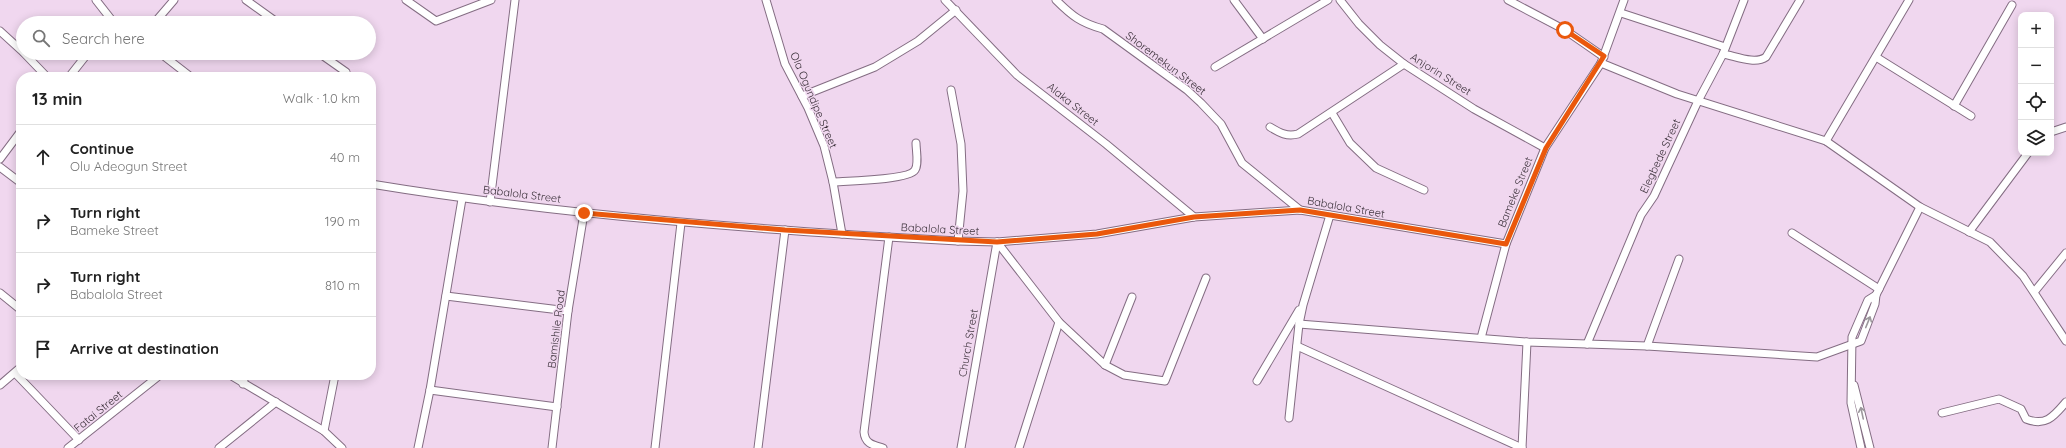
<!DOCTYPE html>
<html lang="en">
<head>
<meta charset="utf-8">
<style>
	body { margin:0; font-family:Quicksand,sans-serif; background:#f6f6f6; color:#222 }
	.controls { position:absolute; right:12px; top:12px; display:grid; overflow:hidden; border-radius:8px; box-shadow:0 2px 10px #0003 }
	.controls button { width:36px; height:36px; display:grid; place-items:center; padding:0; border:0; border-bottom:1px solid #e0e0e0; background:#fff; color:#222; font:20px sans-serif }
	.stop { position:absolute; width:12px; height:12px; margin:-9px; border:3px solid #ea580c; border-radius:50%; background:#fff }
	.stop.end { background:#ea580c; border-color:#fff; box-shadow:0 1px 4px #0008 }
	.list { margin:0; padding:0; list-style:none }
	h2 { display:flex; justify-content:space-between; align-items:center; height:52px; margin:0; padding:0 16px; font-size:17px }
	h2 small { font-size:13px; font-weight:400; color:#767676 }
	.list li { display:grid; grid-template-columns:26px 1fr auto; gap:12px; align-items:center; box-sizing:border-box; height:64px; padding:0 16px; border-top:1px solid #e0e0e0 }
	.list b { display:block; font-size:15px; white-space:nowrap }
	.list p { margin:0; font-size:13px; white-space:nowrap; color:#767676 }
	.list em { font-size:13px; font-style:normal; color:#767676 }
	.icon { flex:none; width:22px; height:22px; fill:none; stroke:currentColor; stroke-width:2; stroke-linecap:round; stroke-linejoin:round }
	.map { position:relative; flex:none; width:2066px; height:448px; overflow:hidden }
	.search { position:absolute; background:#fff; box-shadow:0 2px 10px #0003; left:16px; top:16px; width:360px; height:44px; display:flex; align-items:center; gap:10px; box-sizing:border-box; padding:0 14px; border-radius:22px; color:#767676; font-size:15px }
	.panel { position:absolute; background:#fff; box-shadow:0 2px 10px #0003; left:16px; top:72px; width:360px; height:308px; border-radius:16px }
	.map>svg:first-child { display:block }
</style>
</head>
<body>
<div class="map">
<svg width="2066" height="448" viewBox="0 0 2066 448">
	<rect width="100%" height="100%" fill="#f0d7ef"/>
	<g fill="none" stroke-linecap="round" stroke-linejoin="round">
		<defs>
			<g id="minor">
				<polyline points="96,0 114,23"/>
				<polyline points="246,0 278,23"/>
				<polyline points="406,0 436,21 491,0"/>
				<polyline points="766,0 785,64 808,108 824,146 833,182 842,234"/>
				<polyline points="945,0 1017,75 1106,144 1194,217"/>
				<path d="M 1056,0 C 1072,16 1081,23 1103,29 L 1187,90 L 1201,103 L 1221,124 L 1242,163 L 1300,210"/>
				<polyline points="1234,0 1263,39"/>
				<polyline points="1340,0 1359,24 1380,45 1404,64 1474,109 1545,148"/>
				<polyline points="1508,0 1565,30 1604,57"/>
				<polyline points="1621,13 1725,47"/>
				<polyline points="152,23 156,21 174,0"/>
				<polyline points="0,31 23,52"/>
				<polyline points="24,53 47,77"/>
				<polyline points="160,53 191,77"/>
				<polyline points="319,53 346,72"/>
				<path d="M 1723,54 C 1735,56 1755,65 1766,57 L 1800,0"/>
				<polyline points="1876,57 1971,116"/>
				<polyline points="1601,63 1677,94 1826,141 1920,207 1990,242 2023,276 2066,341"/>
				<polyline points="1215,67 1328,0"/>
				<polyline points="69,77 88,53"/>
				<polyline points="951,90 961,144 963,191 958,241"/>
				<polyline points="802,96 875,67 918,41 956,10"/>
				<polyline points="1954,106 2012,5"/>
				<polyline points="1332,113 1350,143 1376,168 1424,190"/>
				<path d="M 1270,127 C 1280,133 1287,137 1298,134 L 1404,64"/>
				<polyline points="2051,132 2066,127"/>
				<polyline points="1826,141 1909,0"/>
				<polyline points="0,159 21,131"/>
				<polyline points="0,167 21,183"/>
				<path d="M 833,182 C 847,181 909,180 915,170 C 919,164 916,150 916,143"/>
				<path d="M 371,184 C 566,216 762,230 958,241 L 997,242 L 1097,234 L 1194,217 L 1300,210 L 1506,244"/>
				<polyline points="490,202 515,0"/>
				<polyline points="1969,232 2028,153"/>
				<polyline points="1792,233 1879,289"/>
				<polyline points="997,242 1059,322 1105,365 1124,375 1165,381 1206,278"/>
				<polyline points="2035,291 2066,253"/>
				<polyline points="0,293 21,310"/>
				<polyline points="446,296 568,311"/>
				<polyline points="1299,324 1527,342 1647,346 1817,357 1861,341 1875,304 1876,295 1920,207"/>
				<polyline points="1481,338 1506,244 1545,148 1601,63 1624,0"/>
				<polyline points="1587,344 1641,215 1654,196 1698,101 1723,54 1744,0"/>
				<polyline points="1297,346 1522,448"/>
				<polyline points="1647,346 1679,259"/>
				<polyline points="1105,365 1132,297"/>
				<polyline points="15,373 79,440"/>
				<polyline points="230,375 324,431 342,448"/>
				<polyline points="1257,381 1299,310"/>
				<polyline points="243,384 245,375"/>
				<polyline points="0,385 21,367"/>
				<polyline points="1854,385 1870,448"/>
				<polyline points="430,390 557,407"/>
				<path d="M 1942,413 L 1999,399 L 2021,409 L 2026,419 C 2046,427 2054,416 2066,402"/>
				<polyline points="1289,418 1299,324 1303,305 1330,215"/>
				<polyline points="324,431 335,375"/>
				<polyline points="68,448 160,375"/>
				<polyline points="219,448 276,402"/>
				<polyline points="418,448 430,390 462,199"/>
				<polyline points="552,448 568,311 584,213"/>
				<polyline points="655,448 681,223"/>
				<polyline points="758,448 785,230"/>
				<path d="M 883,448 C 873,445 865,444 864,432 L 889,237"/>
				<polyline points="961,448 997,242"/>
				<polyline points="1019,448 1059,322"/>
				<polyline points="1522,448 1527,342"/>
				<polyline points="1861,448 1851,403 1852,337 1868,300 1876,295"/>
			</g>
		</defs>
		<use href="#minor" stroke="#846d83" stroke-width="9"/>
		<use href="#minor" stroke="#fff" stroke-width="7"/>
	</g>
	<defs><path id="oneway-shaft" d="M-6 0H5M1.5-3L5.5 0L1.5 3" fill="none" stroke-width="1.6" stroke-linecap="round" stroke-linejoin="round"/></defs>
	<g stroke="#9c989c">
		<use href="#oneway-shaft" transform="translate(1868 322) rotate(-68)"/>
		<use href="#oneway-shaft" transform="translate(1862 413) rotate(-102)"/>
	</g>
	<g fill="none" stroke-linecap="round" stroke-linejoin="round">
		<polyline stroke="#ea580c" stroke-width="5" points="584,213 785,230 997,242 1097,234 1194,217 1300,210 1506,244 1546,148 1604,56 1565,30"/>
	</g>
	<g text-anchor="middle" stroke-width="3" stroke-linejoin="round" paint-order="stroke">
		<g font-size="11" fill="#3a3039" stroke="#f0d7ef">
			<text transform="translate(1166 63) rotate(37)" y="4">Shoremekun Street</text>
			<text transform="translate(1441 74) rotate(32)" y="4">Anjorin Street</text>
			<text transform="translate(814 100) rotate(67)" y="4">Ola Ogundipe Street</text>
			<text transform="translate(1073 104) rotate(38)" y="4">Alaka Street</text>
			<text transform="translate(1660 156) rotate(-65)" y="4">Elegbede Street</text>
			<text transform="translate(1515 192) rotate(-68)" y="4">Bameke Street</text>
			<text transform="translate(522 194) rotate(7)" y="4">Babalola Street</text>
			<text transform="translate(1346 207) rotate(10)" y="4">Babalola Street</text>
			<text transform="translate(940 229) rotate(3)" y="4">Babalola Street</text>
			<text transform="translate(556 329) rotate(-83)" y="4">Bamishile Road</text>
			<text transform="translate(968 343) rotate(-80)" y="4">Church Street</text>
			<text transform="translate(98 411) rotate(-39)" y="4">Fatai Street</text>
		</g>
	</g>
</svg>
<div class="controls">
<button>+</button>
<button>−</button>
<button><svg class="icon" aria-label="locate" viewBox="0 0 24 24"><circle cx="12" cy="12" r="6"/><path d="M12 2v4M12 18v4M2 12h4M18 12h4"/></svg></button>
<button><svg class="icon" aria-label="layers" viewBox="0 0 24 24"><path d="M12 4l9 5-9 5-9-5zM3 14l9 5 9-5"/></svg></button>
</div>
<div class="stop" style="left:1565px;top:30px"></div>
<div class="stop end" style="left:584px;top:213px"></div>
<div class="search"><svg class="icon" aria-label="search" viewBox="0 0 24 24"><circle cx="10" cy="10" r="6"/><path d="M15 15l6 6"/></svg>Search here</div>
<section class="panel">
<h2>13 min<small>Walk · 1.0 km</small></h2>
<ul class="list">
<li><svg class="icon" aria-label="ahead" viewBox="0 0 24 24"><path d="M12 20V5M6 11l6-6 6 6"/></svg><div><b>Continue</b><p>Olu Adeogun Street</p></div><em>40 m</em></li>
<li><svg class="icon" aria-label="right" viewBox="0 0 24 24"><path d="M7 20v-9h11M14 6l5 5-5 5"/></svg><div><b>Turn right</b><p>Bameke Street</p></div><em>190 m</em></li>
<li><svg class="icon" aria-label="right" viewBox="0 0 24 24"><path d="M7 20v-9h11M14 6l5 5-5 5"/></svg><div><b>Turn right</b><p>Babalola Street</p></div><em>810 m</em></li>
<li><svg class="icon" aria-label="arrive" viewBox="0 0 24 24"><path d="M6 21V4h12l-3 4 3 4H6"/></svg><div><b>Arrive at destination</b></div></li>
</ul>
</section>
</div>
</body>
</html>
